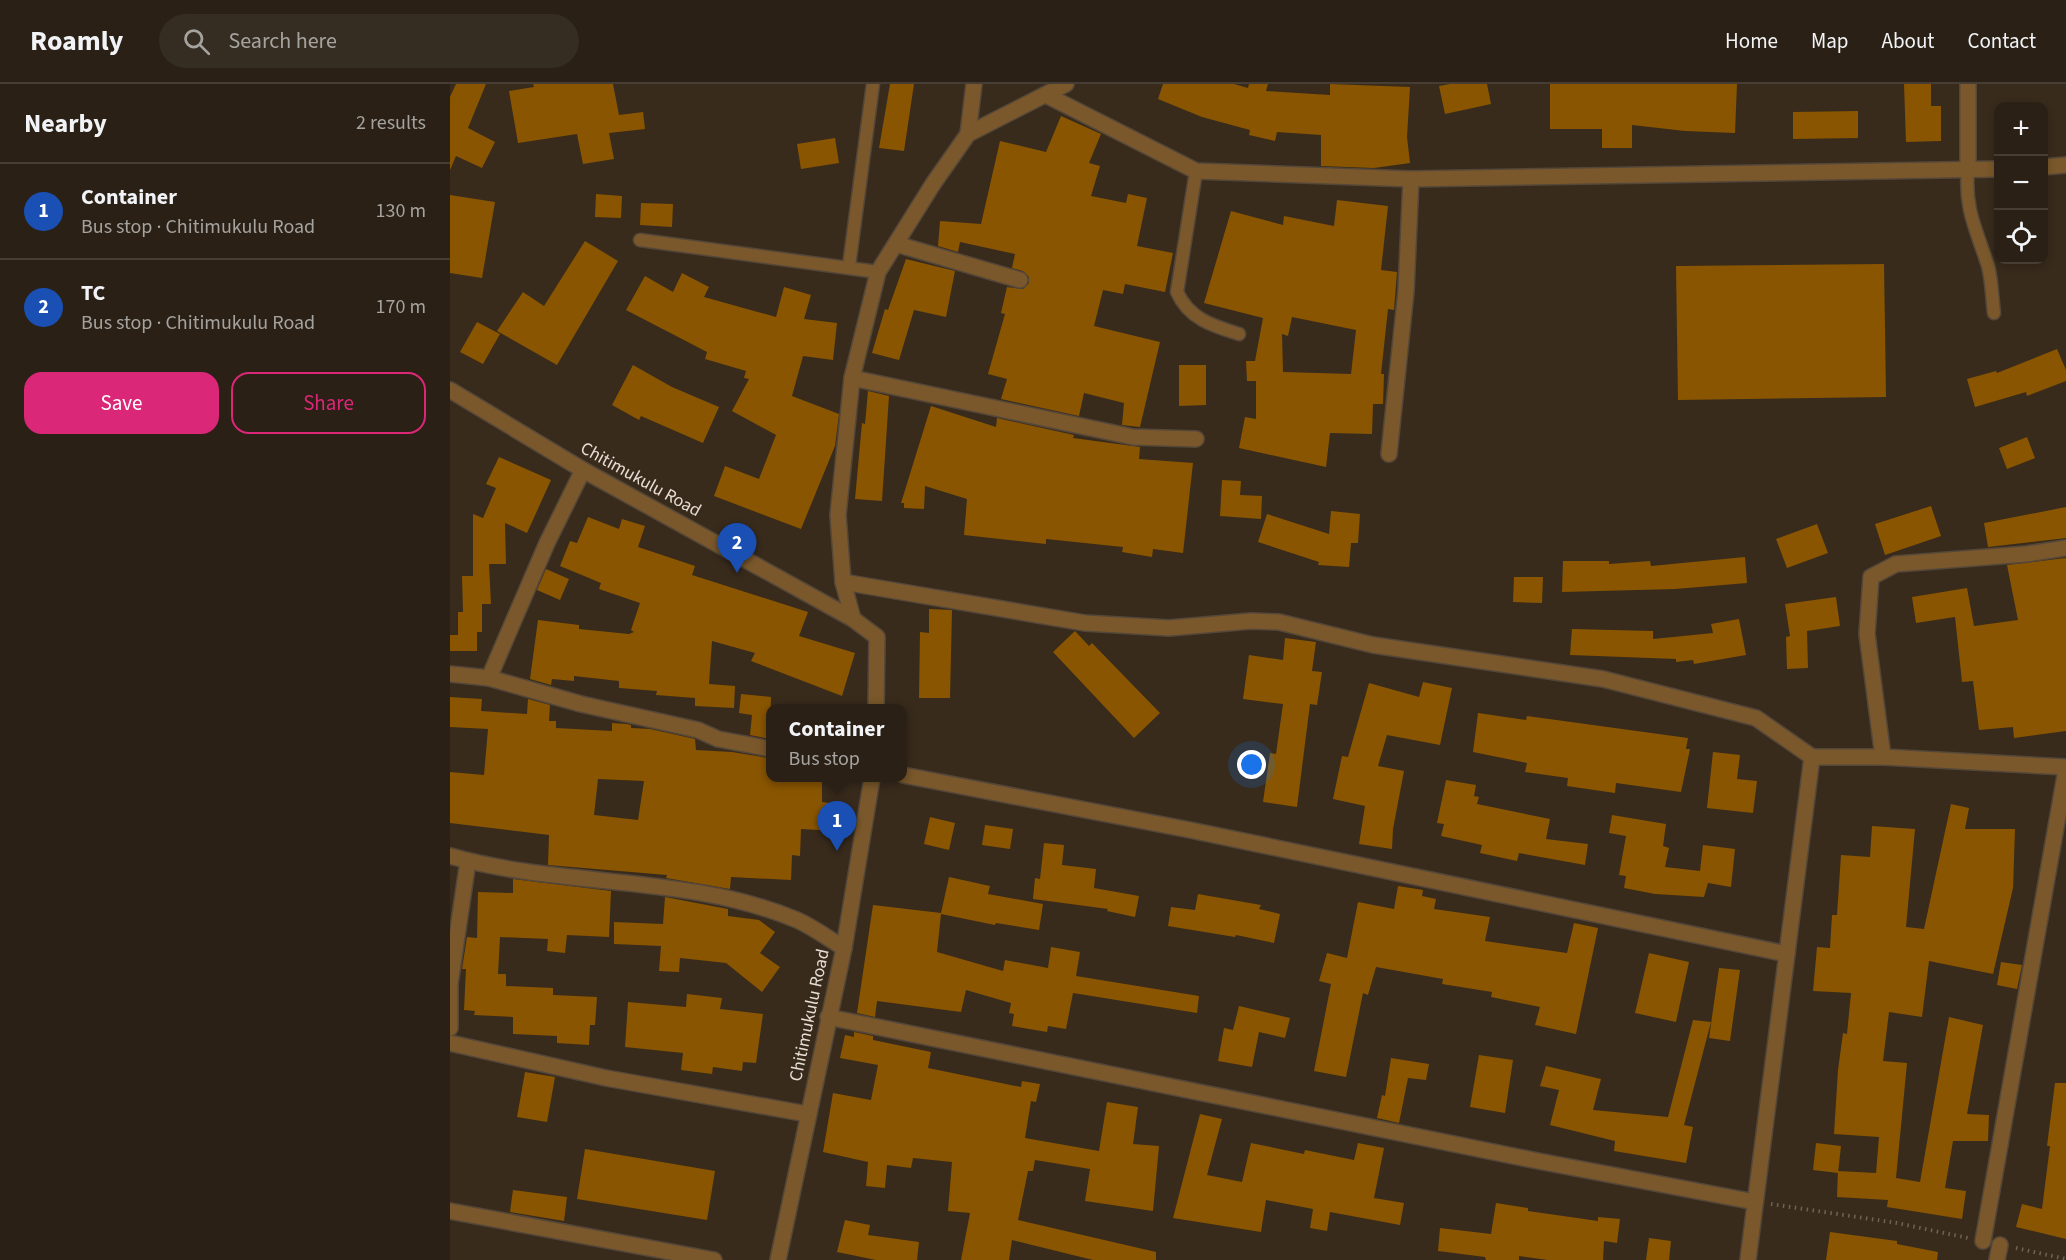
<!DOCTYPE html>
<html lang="en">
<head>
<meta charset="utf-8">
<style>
	body { margin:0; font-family:"Source Sans 3",sans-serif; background:#362d22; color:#f1f3f6 }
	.controls { position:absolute; right:18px; top:18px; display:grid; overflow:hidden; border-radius:12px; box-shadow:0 3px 9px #0003 }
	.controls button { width:54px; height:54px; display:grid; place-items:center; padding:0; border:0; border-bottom:2px solid #463e34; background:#2a2015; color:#f1f3f6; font:30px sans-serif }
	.you { position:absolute; left:802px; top:681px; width:21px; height:21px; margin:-15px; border:4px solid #fff; border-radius:50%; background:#1a73e8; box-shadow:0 0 0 9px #1a73e833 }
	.badge { display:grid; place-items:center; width:39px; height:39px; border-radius:50%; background:#db2777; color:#fff; font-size:20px; font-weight:700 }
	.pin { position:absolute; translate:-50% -50px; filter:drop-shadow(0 2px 3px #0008) }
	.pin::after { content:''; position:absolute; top:32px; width:21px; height:18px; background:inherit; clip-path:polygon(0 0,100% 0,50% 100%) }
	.popup { position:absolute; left:316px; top:620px; width:141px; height:78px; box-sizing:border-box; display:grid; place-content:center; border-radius:12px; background:#2a2015; filter:drop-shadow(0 2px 4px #0005); font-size:20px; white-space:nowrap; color:#a5a3a0 }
	.popup b { font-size:22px; color:#f1f3f6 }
	.popup::after { content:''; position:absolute; left:50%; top:100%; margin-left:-12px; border:12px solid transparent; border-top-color:#2a2015 }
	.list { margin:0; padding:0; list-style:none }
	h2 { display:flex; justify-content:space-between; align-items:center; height:78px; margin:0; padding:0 24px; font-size:26px }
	h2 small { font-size:20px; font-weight:400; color:#a5a3a0 }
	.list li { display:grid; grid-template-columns:39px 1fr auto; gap:18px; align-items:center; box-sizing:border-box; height:96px; padding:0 24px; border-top:2px solid #463e34 }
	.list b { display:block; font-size:22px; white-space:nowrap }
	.list p { margin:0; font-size:20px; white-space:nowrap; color:#a5a3a0 }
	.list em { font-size:20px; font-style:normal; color:#a5a3a0 }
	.actions { display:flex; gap:12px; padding:18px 24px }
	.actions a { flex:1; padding:14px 0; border:2px solid #db2777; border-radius:18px; text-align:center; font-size:21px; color:#db2777 }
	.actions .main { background:#db2777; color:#fff }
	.icon { flex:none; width:33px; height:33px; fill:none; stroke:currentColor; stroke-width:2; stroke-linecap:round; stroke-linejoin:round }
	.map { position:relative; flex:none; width:1616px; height:1176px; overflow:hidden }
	header { display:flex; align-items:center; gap:36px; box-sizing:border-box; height:84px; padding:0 30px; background:#2a2015; border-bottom:2px solid #463e34 }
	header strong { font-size:28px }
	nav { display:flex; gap:33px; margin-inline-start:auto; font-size:21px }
	.search { width:420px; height:54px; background:#362d22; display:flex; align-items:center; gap:15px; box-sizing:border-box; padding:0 21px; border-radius:33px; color:#a5a3a0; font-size:22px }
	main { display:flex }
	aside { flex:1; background:#2a2015 }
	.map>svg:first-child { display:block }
</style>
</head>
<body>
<header>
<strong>Roamly</strong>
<div class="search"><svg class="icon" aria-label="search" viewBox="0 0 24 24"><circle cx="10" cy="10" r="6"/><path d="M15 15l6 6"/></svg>Search here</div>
<nav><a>Home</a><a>Map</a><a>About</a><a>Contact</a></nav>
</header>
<main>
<aside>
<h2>Nearby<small>2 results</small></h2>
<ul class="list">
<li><span class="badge" style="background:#1a4fb4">1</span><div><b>Container</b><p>Bus stop · Chitimukulu Road</p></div><em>130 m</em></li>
<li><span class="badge" style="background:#1a4fb4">2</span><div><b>TC</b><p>Bus stop · Chitimukulu Road</p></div><em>170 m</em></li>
</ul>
<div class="actions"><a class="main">Save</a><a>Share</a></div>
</aside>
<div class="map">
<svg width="1616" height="1176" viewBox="0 0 1616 1176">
	<rect width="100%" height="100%" fill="#382b1c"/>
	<g fill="#895500" fill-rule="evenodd">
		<polygon points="6,0 36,0 18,44 45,58 32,84 6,72 0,86 0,13"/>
		<polygon points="83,0 163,0 169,31 193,28 195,45 159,49 164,75 133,80 127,50 68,59 59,7 84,3"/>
		<polygon points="440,0 464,0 454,67 429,64"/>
		<polygon points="713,0 784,0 798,4 799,0 818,0 816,7 880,11 880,0 960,3 957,53 960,79 924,84 871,82 871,51 827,48 825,57 799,51 800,46 752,33 708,15"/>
		<polygon points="1000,0 1037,0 1041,20 995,30 989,2"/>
		<polygon points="1100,0 1287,0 1285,49 1235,47 1182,41 1182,64 1152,64 1152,45 1100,45"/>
		<polygon points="1454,0 1481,0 1481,22 1491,22 1491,57 1456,58"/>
		<polygon points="1408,27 1408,54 1343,55 1343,28"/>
		<polygon points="611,32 651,50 639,79 650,82 641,112 676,119 678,110 697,114 687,162 723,169 715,208 675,200 673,210 653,206 644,242 710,258 690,343 672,341 674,319 634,309 629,332 551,315 557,295 538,290 555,230 551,229 557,203 573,205 579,199 579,193 573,187 562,184 565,170 510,158 508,168 488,162 490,137 531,140 550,57 596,68"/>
		<polygon points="385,54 389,79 351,85 347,60"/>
		<polygon points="146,110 172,112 171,134 145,133"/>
		<polygon points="0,111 45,118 32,194 0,189"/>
		<path d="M 887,116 L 938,122 L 931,186 L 947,188 L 944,226 L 938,225 L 931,290 L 934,290 L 933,320 L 923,320 L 922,350 L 880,349 L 876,383 L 789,364 L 795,333 L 806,335 L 806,297 L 797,297 L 796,277 L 805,277 L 813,234 L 754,219 L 781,127 L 833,141 L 834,132 L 884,142 ZM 842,233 L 906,246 L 901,290 L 833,288 L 832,250 L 838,252 Z"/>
		<polygon points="191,119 223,120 222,143 190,141"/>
		<polygon points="135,157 168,177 107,281 47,247 73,208 94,222"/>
		<polygon points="456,175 505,187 496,233 464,226 449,276 422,269 435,225 438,226"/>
		<polygon points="1434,180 1436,313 1228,316 1226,182"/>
		<polygon points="232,189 259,203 254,213 326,233 334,203 361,211 354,235 387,239 383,276 353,272 342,312 389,330 385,362 351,445 264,412 275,382 309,395 326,351 282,327 299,295 294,294 296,287 255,275 257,268 176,226 195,192 223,208"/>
		<polygon points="27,238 50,250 33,280 10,268"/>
		<polygon points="1607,265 1616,286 1616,297 1577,312 1576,308 1525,323 1517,295 1546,287 1547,289"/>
		<polygon points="183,281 222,303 269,323 253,359 191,332 189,336 162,321"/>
		<polygon points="729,281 756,281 756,321 729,322"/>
		<polygon points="418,307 439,312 432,417 405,415 412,339 415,340"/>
		<polygon points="481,322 546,343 547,334 624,351 623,354 690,363 689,375 743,379 733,469 703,465 702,473 672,468 673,463 596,455 596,460 514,451 517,415 475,402 474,425 454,424 454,419 451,419"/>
		<polygon points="1577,353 1585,374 1557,385 1549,364"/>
		<polygon points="49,373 101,396 77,449 55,439 56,480 39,480 41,520 32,520 32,548 27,548 27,567 0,567 0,551 8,551 8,528 13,528 12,492 23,492 23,430 33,434 46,404 36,400"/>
		<polygon points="772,396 791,397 790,411 812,412 811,435 770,432"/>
		<polygon points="1481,422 1491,452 1435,471 1425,440"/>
		<polygon points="1616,423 1616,454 1538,463 1534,439"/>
		<polygon points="881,427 910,430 908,459 901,459 899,483 868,481 869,478 808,458 817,430 879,450"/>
		<polygon points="138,433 169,445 172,435 195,442 188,463 245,482 242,491 358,528 349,552 405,569 392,612 301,577 305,569 262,557 259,600 285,602 284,624 245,622 245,614 206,611 207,607 169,604 169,597 124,592 124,597 102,595 101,601 80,595 88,536 129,541 129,545 179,550 184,548 181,546 190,519 149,505 151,499 110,482 120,457 127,459"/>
		<polygon points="1367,440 1378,469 1337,484 1326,455"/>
		<polygon points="1295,473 1297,499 1225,505 1112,508 1113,477 1159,477 1159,480 1200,477 1201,482"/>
		<polygon points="1616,474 1616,647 1564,654 1563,643 1529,646 1523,597 1512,598 1505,533 1466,539 1462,513 1517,504 1524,542 1568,536 1557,481"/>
		<polygon points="96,485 119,495 110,516 87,506"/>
		<polygon points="1064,493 1093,493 1092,519 1063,518"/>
		<polygon points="1386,513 1390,542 1357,547 1358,584 1337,585 1336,553 1340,552 1335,520"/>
		<polygon points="479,525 502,526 500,614 469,614 470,548 479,549"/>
		<polygon points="1289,535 1296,571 1244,580 1243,576 1226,578 1226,575 1120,571 1122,545 1203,547 1203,555 1263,549 1261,540"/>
		<polygon points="625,547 639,562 642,559 710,629 684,654 603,568"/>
		<polygon points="835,554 866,558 862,587 872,588 867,621 860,620 847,723 813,718 820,669 826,670 833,620 793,615 799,571 833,576"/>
		<polygon points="973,598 1002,604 990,661 937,651 928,682 954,687 943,745 942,765 909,760 915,722 883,715 892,672 898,673 919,599 969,613"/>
		<polygon points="291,610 321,613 320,655 300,651 302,631 289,629"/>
		<path d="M 0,613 L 32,615 L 31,627 L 77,630 L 78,615 L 100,621 L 99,637 L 106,637 L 106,644 L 162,647 L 162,639 L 176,640 L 181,641 L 181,644 L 200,645 L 245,655 L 246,666 L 282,668 L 318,674 L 321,693 L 372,693 L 372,718 L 388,720 L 385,747 L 351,745 L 350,772 L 342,771 L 341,796 L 281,793 L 280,805 L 216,794 L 217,791 L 98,781 L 99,751 L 0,739 L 0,688 L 34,691 L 38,645 L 0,643 ZM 148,695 L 194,697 L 188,736 L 144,731 Z"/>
		<polygon points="1028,629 1076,636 1077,632 1238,654 1236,665 1240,665 1231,708 1166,699 1165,709 1117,702 1118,694 1075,688 1077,679 1023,668"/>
		<polygon points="1263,668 1290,671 1287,695 1307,697 1303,729 1257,724"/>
		<polygon points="996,696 1026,701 1024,712 1029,713 1027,720 1100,735 1096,755 1138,760 1135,781 1069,769 1067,777 1030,769 1032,761 991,752 994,740 987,739"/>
		<polygon points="1501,720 1519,724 1515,745 1565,745 1563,804 1543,890 1479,877 1472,933 1439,928 1433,977 1457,979 1446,1094 1470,1098 1499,933 1533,941 1517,1030 1539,1031 1538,1057 1503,1057 1495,1104 1516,1107 1512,1135 1437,1123 1438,1116 1387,1113 1388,1087 1426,1089 1429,1053 1384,1050 1388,986 1393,949 1397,950 1401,909 1363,907 1367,863 1380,864 1382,831 1387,831 1391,771 1420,773 1422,742 1465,745 1456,843 1474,845"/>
		<polygon points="1162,731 1216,740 1213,762 1219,764 1215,783 1250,787 1253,761 1285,765 1281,803 1258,799 1254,813 1205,810 1174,804 1176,792 1169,791 1176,752 1159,749"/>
		<polygon points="480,733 505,739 499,766 474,760"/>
		<polygon points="535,741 563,745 560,765 532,761"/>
		<polygon points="594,759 614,761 612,781 646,785 644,804 689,812 685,833 657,827 658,825 583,815 585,794 590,795"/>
		<polygon points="499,793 540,802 538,810 593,820 589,846 546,839 545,841 491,830 487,868 553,887 555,876 598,884 601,863 630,868 626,892 749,912 747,929 623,909 616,945 598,942 597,948 562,942 564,930 559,929 561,919 516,906 511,928 427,917 425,933 407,929 423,821 491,829"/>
		<polygon points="63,795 161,807 159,853 117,851 115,869 97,867 98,855 50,853 48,890 56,890 56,902 103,904 103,911 147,913 145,941 140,941 139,961 107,959 107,952 63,950 63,933 24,931 25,927 14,926 16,885 12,885 17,853 27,854 28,808 63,809"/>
		<polygon points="948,802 973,806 972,812 986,815 984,825 1040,833 1035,857 1117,869 1124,839 1148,844 1126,950 1085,941 1090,923 1041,913 1042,908 992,900 993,895 926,883 918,911 913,909 896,993 864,987 881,900 869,897 877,869 897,874 908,818 944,825"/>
		<polygon points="748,810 811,821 809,825 830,830 824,859 786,851 785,853 718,842 721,823 745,826"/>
		<polygon points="215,813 278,825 278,832 309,836 325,848 310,869 330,883 312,908 276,879 230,874 229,888 209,887 211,862 164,860 164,838 213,840"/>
		<polygon points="1199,869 1239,878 1226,938 1185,929"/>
		<polygon points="1551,878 1572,881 1567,905 1547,901"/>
		<polygon points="1269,884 1290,886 1280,957 1259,954"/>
		<polygon points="237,910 272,914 270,925 313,930 306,979 293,978 292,987 263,983 262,990 231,986 233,969 175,963 178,918 236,923"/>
		<polygon points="789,922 840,934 835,954 809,948 802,983 768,977 774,944 783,946"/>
		<polygon points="1243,936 1261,938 1234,1041 1243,1043 1236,1079 1164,1067 1165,1057 1100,1041 1109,1006 1090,1002 1096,982 1151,995 1143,1026 1218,1033"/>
		<polygon points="404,948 423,952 423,956 481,968 478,984 571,1003 572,997 590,1000 586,1018 581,1017 575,1054 649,1067 657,1018 688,1023 683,1060 709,1062 703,1127 635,1117 640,1085 585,1076 583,1087 578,1087 568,1136 706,1168 706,1176 643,1176 562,1156 559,1176 511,1176 520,1129 498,1127 502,1078 463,1074 461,1084 437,1081 435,1104 416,1102 418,1078 373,1068 383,1009 421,1016 428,981 390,974 395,951 404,953"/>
		<polygon points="1029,971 1063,976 1055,1029 1020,1023"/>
		<polygon points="941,974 979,980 976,996 958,994 949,1039 927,1034 932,1011 935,1012"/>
		<polygon points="75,988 105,993 97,1038 67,1033"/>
		<polygon points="1605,999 1616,999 1616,1155 1566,1143 1572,1120 1592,1125 1600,1062 1597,1062"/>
		<polygon points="750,1030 772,1035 757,1091 792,1098 801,1059 854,1070 855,1066 904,1076 908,1059 934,1064 924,1114 954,1119 950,1141 880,1128 877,1147 860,1144 863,1125 816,1116 811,1148 723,1134"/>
		<polygon points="1366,1059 1391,1062 1388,1089 1363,1086"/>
		<polygon points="135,1065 265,1087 257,1136 127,1115"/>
		<polygon points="63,1106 117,1113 114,1137 60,1128"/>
		<polygon points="1046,1119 1078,1124 1078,1127 1148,1137 1148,1133 1170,1135 1167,1159 1154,1157 1153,1176 1098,1176 1069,1172 1069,1176 1036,1176 1035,1173 988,1167 990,1144 1041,1150"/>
		<polygon points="395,1136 420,1141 418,1151 469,1158 467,1176 426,1176 387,1168"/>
		<polygon points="1380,1148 1447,1157 1447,1160 1488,1168 1487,1176 1376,1176"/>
		<polygon points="1199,1154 1221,1157 1219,1176 1196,1176"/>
	</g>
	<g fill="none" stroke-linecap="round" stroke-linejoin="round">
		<defs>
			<g id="service">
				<path d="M 1518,86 C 1514,125 1527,147 1538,182 C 1542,197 1542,214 1544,229"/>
				<path d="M 746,87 L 727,208 C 739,235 763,242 789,250"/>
				<polyline points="190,156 428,188"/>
				<polyline points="399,182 423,0"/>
			</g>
			<g id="minor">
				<polyline points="1518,0 1518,86"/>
				<polyline points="596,11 746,87 961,95 1548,85"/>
				<polyline points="518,50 524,0"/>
				<polyline points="1594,83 1616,81"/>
				<polyline points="446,160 570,196"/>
				<polyline points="402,294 683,353 746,355"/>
				<polyline points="939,370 956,207 961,95"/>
				<polyline points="393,498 635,539 719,544 801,537 829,538 923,561 1153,595 1306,634 1362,673 1433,673 1616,683"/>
				<polyline points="0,590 39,594 131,620 248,646 268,655 321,665"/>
				<polyline points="39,594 97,459 133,386"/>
				<polyline points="1433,673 1417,550 1421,493 1446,480 1577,470 1616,464"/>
				<polyline points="453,691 740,746 1337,870"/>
				<path d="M 0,772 C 113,804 237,790 347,836 C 363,843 379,855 394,864"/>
				<polyline points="378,933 1088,1077 1305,1118"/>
				<polyline points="0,944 0,900 18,777"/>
				<polyline points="0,959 156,994 357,1030"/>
				<polyline points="0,1127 264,1176"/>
				<polyline points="1533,1157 1616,686"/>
				<polyline points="1298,1176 1362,673"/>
				<polyline points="1547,1176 1550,1161"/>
			</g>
			<g id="tertiary">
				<polyline points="0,306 133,386 403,535 427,553 426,624"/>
				<polyline points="403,535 393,498 388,431 402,294 428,188 483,100 518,50 616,0"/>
				<polyline points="328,1176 394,864 422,694"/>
			</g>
		</defs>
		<use href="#service" stroke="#544739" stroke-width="15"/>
		<use href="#minor" stroke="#544739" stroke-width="18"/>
		<use href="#tertiary" stroke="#544739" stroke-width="18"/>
		<g stroke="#6e6356" stroke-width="4" stroke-dasharray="1.5 4.5" stroke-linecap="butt">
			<polyline points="1321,1120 1447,1139 1518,1154"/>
			<polyline points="1566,1164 1616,1175"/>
		</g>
		<use href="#service" stroke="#7a582b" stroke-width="12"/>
		<use href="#minor" stroke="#7a582b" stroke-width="15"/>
		<use href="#tertiary" stroke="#7a582b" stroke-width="15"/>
	</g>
	<g text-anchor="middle" stroke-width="4.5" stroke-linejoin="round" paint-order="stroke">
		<g font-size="18" fill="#e6ddd4" stroke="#382b1c">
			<text transform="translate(191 395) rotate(29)" y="6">Chitimukulu Road</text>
			<text transform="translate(359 931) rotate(-78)" y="6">Chitimukulu Road</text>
		</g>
	</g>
</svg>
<div class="controls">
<button>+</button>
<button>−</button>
<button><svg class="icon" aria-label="locate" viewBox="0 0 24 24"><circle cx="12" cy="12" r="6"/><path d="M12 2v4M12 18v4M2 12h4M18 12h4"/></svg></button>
</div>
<div class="you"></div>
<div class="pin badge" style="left:387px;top:767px;background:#1a4fb4">1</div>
<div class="popup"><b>Container</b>Bus stop</div>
<div class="pin badge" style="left:287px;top:489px;background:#1a4fb4">2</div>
</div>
</main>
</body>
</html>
